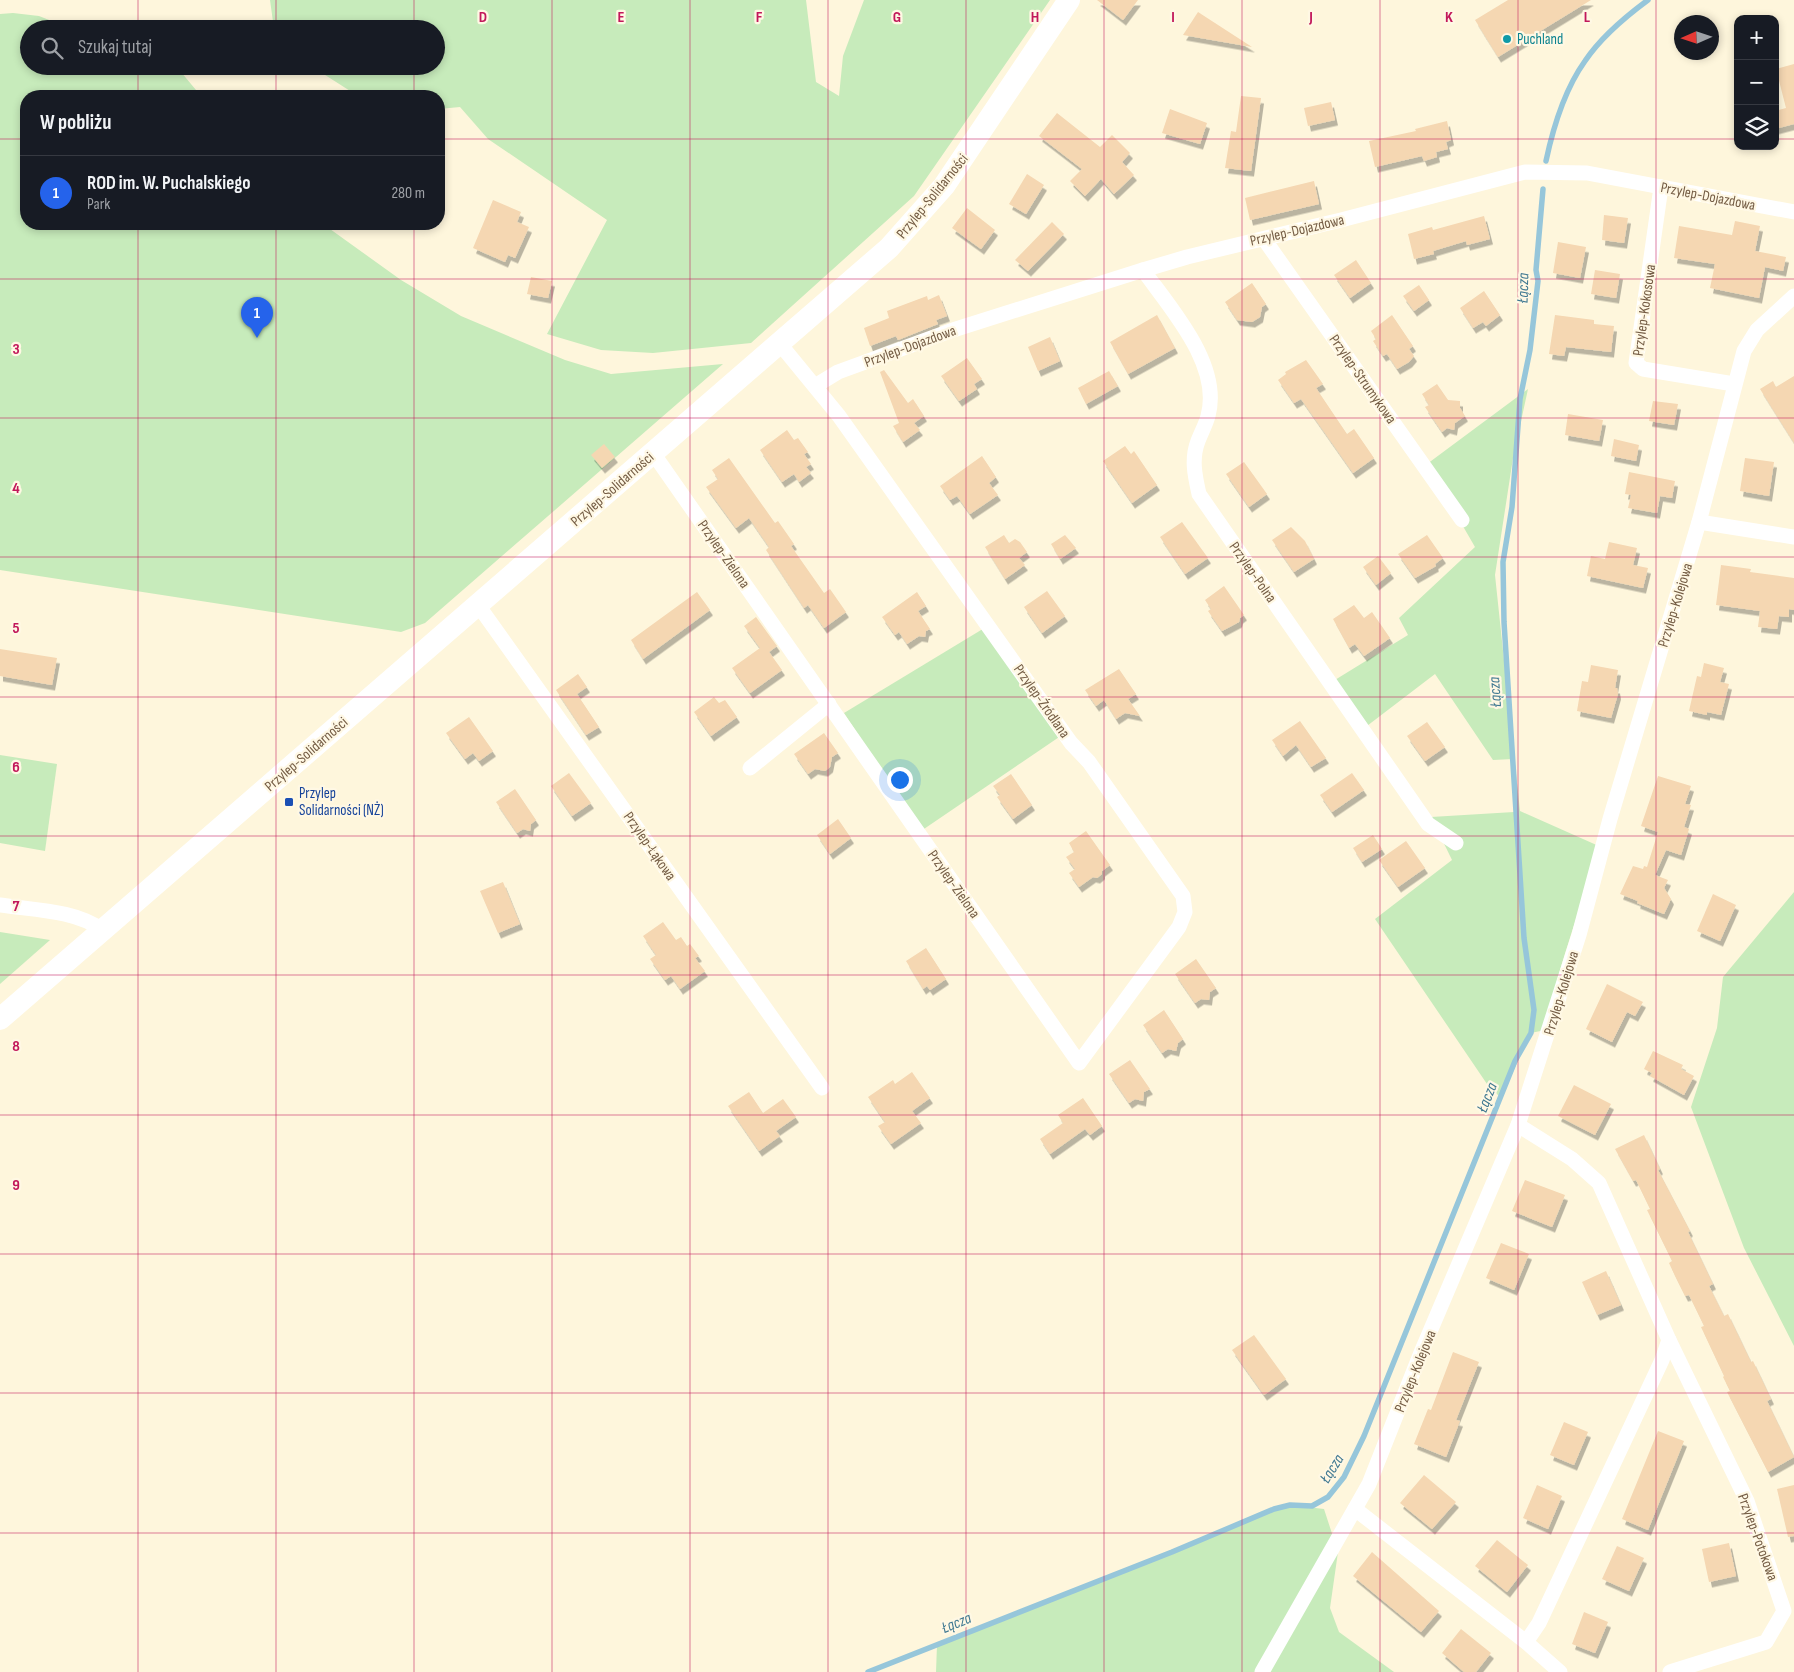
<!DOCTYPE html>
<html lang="pl">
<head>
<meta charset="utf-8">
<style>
	body { margin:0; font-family:"Sofia Sans Condensed",sans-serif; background:#242831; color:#f1f3f6 }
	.controls { position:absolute; right:15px; top:15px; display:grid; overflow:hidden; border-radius:10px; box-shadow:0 2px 8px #0003 }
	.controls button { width:45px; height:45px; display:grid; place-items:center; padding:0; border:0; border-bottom:1px solid #363941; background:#171b24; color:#f1f3f6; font:25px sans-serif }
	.compass { position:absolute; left:1674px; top:15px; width:45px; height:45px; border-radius:50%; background:#171b24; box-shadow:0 2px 8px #0003; rotate:267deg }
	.you { position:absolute; left:899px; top:779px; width:18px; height:18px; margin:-12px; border:4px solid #fff; border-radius:50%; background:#1a73e8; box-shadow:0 0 0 8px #1a73e833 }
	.badge { display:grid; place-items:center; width:32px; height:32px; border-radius:50%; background:#2563eb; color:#fff; font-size:16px; font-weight:700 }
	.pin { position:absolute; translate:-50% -41px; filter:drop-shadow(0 1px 2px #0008) }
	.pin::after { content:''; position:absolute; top:26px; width:18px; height:15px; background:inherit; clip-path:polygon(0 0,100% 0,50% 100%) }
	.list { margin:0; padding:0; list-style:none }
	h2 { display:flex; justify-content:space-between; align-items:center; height:65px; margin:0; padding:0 20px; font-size:21px }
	h2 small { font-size:16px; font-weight:400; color:#9ea1a6 }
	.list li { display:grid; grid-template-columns:32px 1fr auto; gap:15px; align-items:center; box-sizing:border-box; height:75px; padding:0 20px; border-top:1px solid #363941 }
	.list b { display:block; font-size:19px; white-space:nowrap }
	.list p { margin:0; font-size:16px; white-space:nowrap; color:#9ea1a6 }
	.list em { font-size:16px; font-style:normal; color:#9ea1a6 }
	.icon { flex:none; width:28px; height:28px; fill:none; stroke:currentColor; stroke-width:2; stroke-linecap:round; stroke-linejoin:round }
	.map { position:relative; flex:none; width:1794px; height:1672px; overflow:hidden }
	.search { position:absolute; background:#171b24; box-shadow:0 2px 8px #0003; left:20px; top:20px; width:425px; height:55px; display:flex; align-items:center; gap:12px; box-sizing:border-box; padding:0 18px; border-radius:28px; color:#9ea1a6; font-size:19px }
	.panel { position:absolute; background:#171b24; box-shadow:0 2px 8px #0003; left:20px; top:90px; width:425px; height:140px; border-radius:20px }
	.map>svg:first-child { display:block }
</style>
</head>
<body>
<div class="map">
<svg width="1794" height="1672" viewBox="0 0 1794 1672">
	<defs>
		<filter id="shadow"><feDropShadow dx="3" dy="5.5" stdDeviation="0" flood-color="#0004"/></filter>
	</defs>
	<rect width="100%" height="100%" fill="#fef6dc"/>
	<g fill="#c7ebbb" fill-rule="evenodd">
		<polygon points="270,0 806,0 816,82 839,96 843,56 864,0 1050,0 914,196 751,343 653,353 601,350 547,334 607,220 488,139 460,107 439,109 439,96 358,96 311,66 436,66 436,29 274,29"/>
		<polygon points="13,13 39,16 72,29 29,29 29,66 166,66 181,72 201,96 26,96 26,224 323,224 401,280 461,316 565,360 611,374 723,364 425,623 401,632 0,570 0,14"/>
		<path d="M 1528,389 L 1513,458 L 1495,575 L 1520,811 L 1601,847 C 1580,907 1558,968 1545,1030 L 1531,1033 L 1501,1098 L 1487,1084 L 1375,919 L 1452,860 L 1431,817 L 1514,812 L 1513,759 L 1493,760 L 1435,674 L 1363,729 L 1330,683 L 1408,635 L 1399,618 L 1475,547 L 1427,464 ZM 1515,816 L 1518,826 L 1524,939 L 1524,938 Z"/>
		<polygon points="991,624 1068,731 921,831 844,713"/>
		<polygon points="0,755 57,764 45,851 0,843"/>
		<polygon points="1794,892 1794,1346 1744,1248 1691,1107 1717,1028 1723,977"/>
		<polygon points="0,932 50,940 0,984"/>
		<polygon points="1290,1505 1324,1509 1338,1552 1330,1608 1339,1632 1394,1672 936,1672 937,1645 1172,1552 1274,1509"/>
	</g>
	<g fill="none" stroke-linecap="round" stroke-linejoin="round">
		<g stroke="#96c6da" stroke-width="5.5">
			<path d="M 1546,161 C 1553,128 1565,89 1585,61 C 1601,37 1625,17 1648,0"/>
			<polyline points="868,1672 1172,1552 1274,1509 1290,1505 1312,1506 1328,1497 1344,1477 1364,1436 1515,1061 1531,1033 1534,1010 1524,938 1504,622 1503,562 1512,507 1520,399 1530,350 1538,281 1536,270 1543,189"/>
		</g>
	</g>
	<g fill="#f5d7b2" filter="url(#shadow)">
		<polygon points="1097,0 1138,0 1123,20"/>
		<polygon points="1508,0 1591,0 1498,57 1475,20"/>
		<polygon points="1198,12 1252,47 1183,35"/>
		<polygon points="1794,64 1794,124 1775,129 1775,111 1786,108 1776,69"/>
		<polygon points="1241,96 1261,98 1251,171 1225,168 1231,131 1236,132"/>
		<polygon points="1331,102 1335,120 1308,126 1304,108"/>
		<polygon points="1170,109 1207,123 1200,144 1162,133"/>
		<polygon points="1057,113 1100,147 1112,135 1130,153 1122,162 1134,175 1114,194 1101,179 1085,196 1070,181 1082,169 1039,136"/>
		<polygon points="1447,121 1451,140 1446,142 1448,149 1436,152 1437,157 1424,161 1422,156 1375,167 1369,141 1416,131 1415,129"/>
		<polygon points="1027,174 1044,185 1026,214 1009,204"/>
		<polygon points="1314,181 1319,204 1250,220 1245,198"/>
		<polygon points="493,200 521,212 517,222 529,227 515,258 508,255 505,262 473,248"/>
		<polygon points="967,208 995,230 981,249 952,228"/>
		<polygon points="1604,215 1628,218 1624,243 1602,240"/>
		<polygon points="1484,216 1490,239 1467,245 1466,241 1433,251 1434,254 1414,259 1408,234 1432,227 1433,230"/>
		<polygon points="1735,221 1760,226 1755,251 1786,257 1783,271 1765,267 1759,298 1710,288 1715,264 1674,258 1679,226 1732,235"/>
		<polygon points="1052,222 1064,234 1028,271 1015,260"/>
		<polygon points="1558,242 1586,247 1580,278 1553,273"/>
		<polygon points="1356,260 1371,283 1350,298 1334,275"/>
		<polygon points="1595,270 1620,274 1616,298 1591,294"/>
		<polygon points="531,277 552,281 548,298 527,294"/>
		<polygon points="1252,283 1266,304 1262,307 1260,317 1252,322 1237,320 1225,302"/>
		<polygon points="1419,285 1429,300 1414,311 1403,296"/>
		<polygon points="1484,291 1500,315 1486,326 1483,322 1473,328 1460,308"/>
		<polygon points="939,295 947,316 936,320 938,324 898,340 896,336 870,346 864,328 889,318 887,311 927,296 928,300"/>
		<polygon points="1157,315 1175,348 1128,374 1110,342"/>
		<polygon points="1392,315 1413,346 1409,349 1414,356 1409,362 1397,369 1387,354 1383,356 1373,341 1376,339 1371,331"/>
		<polygon points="1555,315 1594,320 1594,324 1614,326 1611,352 1566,347 1564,356 1549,354"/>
		<polygon points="1050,337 1060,361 1038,371 1028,347"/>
		<polygon points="967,358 982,379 974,384 977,389 959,401 941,376"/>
		<polygon points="1306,360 1323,384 1316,388 1347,434 1354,429 1374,458 1353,473 1301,399 1294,403 1278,380 1286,374 1285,372"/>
		<polygon points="884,370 908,403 913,399 924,416 914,423 920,430 903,442 893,426 899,423 880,372"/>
		<polygon points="1109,371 1118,386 1086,404 1078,388"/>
		<polygon points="1794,376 1794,443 1760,389 1773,381 1776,387"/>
		<polygon points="1437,384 1448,400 1460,401 1460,408 1465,416 1455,423 1454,430 1447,428 1442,432 1425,407 1429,405 1422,394"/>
		<polygon points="1653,401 1678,404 1674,425 1649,421"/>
		<polygon points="1568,414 1603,420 1599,441 1565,435"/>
		<polygon points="787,430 794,440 798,438 808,452 804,454 811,464 806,467 811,473 799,482 794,474 782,482 760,450"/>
		<polygon points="1614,439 1639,445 1636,461 1611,456"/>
		<polygon points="604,444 615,457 602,468 591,455"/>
		<polygon points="1125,446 1131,454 1134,451 1157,485 1132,503 1103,461"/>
		<polygon points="982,456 996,477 989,483 998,495 970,514 957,496 950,500 940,486"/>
		<polygon points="729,458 775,523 778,521 794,544 791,546 824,593 830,589 846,612 824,628 808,605 804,608 766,550 769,547 749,518 736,528 706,487 718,479 712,470"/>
		<polygon points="1745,458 1774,462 1769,496 1740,491"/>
		<polygon points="1244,462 1267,494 1249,507 1226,474"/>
		<polygon points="1629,472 1675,481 1672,498 1660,496 1657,513 1628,508 1631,495 1625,494"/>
		<polygon points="1182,522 1208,558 1185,574 1160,537"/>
		<polygon points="1291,527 1305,541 1314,559 1294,572 1272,540"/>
		<polygon points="1004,535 1009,543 1015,539 1020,542 1027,552 1019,558 1025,565 1005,579 985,547"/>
		<polygon points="1065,535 1076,548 1060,559 1051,544"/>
		<polygon points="1427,535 1443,558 1435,564 1436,566 1415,578 1398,554"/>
		<polygon points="1609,542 1637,548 1633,565 1648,568 1643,588 1587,576 1591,556 1605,559"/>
		<polygon points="1378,556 1391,573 1376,585 1363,567"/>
		<polygon points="1721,565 1751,569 1750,572 1794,578 1794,610 1789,609 1789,617 1779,616 1777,629 1758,627 1760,611 1716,605"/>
		<polygon points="1224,586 1244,615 1240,618 1239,622 1222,631 1208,611 1211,609 1205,600"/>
		<polygon points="1047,591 1065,616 1042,633 1024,607"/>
		<polygon points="697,592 710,610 643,659 631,640"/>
		<polygon points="917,592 926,606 918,611 930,629 926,631 925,637 919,636 907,644 899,632 895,635 882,617"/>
		<polygon points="1354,605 1364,618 1372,612 1390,638 1364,656 1355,644 1349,648 1333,619"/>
		<polygon points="756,617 777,646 769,652 782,670 750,693 732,668 760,648 744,626"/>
		<polygon points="0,649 57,658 52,685 0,676"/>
		<polygon points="1704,663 1724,668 1720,682 1729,684 1721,715 1707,712 1707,715 1689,711 1697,676 1701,677"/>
		<polygon points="1591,665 1618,670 1615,688 1617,688 1618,694 1611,718 1577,711 1582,681 1588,682"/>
		<polygon points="1119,669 1136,694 1128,699 1140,716 1125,713 1116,719 1104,700 1096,706 1085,690"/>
		<polygon points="578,674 587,687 577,694 599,727 586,735 556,690"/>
		<polygon points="714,697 719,703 725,700 737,717 711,736 694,712"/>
		<polygon points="469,717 493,751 479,761 473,753 465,759 446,733"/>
		<polygon points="1300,721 1326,758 1311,767 1296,745 1283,756 1272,740"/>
		<polygon points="1427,722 1445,747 1425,761 1407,736"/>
		<polygon points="824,733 838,753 832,757 830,767 825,771 815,769 808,774 794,754"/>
		<polygon points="569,773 591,803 572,816 551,786"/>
		<polygon points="1352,773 1364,790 1332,812 1320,795"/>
		<polygon points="1011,774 1032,805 1013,819 997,797 1000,795 993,786"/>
		<polygon points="1658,776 1691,786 1685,804 1691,805 1684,827 1689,829 1681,855 1666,850 1655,875 1668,880 1664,888 1671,899 1664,914 1637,903 1638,901 1620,894 1633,866 1643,869 1644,866 1647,867 1658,832 1641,826"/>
		<polygon points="515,789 536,820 531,824 530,831 523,829 517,833 496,802"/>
		<polygon points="838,819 851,838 830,854 817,835"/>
		<polygon points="1086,831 1110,865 1102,871 1102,874 1097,878 1093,877 1079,887 1069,873 1075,869 1066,857 1074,852 1069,843"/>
		<polygon points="1373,835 1382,849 1362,862 1353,848"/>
		<polygon points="1406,841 1425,868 1398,887 1379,860"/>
		<polygon points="503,882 520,924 498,933 480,891"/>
		<polygon points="1713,894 1736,905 1720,941 1697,931"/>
		<polygon points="663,922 676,940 681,937 687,946 690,944 699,956 695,958 705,971 680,989 671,976 665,980 650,959 656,955 643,936"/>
		<polygon points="926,948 946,979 930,990 927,986 923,989 906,961"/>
		<polygon points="1196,959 1216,988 1210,992 1209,1000 1201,999 1195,1003 1175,974"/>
		<polygon points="1607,984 1643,1002 1635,1016 1627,1012 1612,1042 1586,1029"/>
		<polygon points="1164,1010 1183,1039 1178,1043 1176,1051 1168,1049 1162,1053 1143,1025"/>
		<polygon points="1653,1051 1683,1065 1681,1069 1694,1076 1684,1095 1650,1076 1652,1073 1644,1069"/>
		<polygon points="1130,1060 1150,1089 1144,1092 1143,1101 1135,1099 1129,1103 1109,1074"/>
		<polygon points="912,1072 930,1098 912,1111 921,1123 891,1144 878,1126 885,1122 868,1097 893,1080 895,1084"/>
		<polygon points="1574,1085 1611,1104 1595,1135 1558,1116"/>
		<polygon points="749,1092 763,1113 783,1099 796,1117 776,1131 780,1136 759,1151 728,1106"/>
		<polygon points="1083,1098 1102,1126 1090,1135 1085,1129 1050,1154 1040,1139 1063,1123 1058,1115"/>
		<polygon points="1644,1135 1660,1169 1658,1170 1690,1231 1688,1232 1713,1284 1709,1286 1724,1316 1728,1314 1751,1362 1753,1361 1771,1399 1767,1401 1794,1457 1768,1472 1727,1392 1730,1391 1723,1377 1724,1376 1701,1327 1704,1326 1689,1295 1685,1296 1675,1276 1669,1263 1672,1261 1647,1210 1650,1209 1636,1180 1633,1181 1615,1149"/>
		<polygon points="1525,1180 1565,1195 1552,1227 1512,1211"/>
		<polygon points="1501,1243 1529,1254 1514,1290 1486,1278"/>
		<polygon points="1606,1271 1621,1305 1597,1315 1582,1282"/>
		<polygon points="1254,1335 1286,1379 1264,1395 1232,1350"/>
		<polygon points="1453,1352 1479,1362 1456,1420 1460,1421 1446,1457 1414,1444 1428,1409 1431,1410"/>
		<polygon points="1564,1422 1588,1432 1574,1465 1550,1455"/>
		<polygon points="1658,1431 1684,1441 1648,1530 1622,1519"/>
		<polygon points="1424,1475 1456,1502 1432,1529 1400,1503"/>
		<polygon points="1537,1485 1562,1496 1548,1529 1523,1518"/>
		<polygon points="1794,1485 1794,1536 1788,1537 1777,1489"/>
		<polygon points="1497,1540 1528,1565 1507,1592 1475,1566"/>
		<polygon points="1729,1543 1736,1576 1709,1582 1702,1549"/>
		<polygon points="1617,1546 1644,1558 1629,1591 1602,1579"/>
		<polygon points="1372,1552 1439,1611 1421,1632 1353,1576"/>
		<polygon points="1584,1612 1608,1622 1595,1653 1572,1644"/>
		<polygon points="1461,1629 1491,1653 1476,1672 1464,1672 1442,1653"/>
	</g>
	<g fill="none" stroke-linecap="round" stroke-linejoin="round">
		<g stroke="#fff" stroke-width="15">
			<polyline points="1661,187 1636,363 1643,369 1734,384"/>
			<polyline points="1264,239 1462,520"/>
			<path d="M 1143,270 C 1171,309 1222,365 1208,416 C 1206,424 1201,433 1198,441 C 1191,459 1195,476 1199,494 L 1428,824 L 1456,843"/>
			<polyline points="815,386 838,372 953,330 1143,270 1187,257 1341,220 1525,172 1587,173 1794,212"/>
			<polyline points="653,453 1079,1063 1179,927 1185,912 1183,896 1089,762 1071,743 839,416 780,344"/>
			<polyline points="1699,522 1794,537"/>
			<polyline points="478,605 822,1088"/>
			<polyline points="750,768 829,704"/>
			<path d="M 0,905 C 32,910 76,910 102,930"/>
			<polyline points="1518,1125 1572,1159 1599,1183 1669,1340 1747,1501 1784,1611 1766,1642 1670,1672"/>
			<polyline points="1355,1509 1526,1642 1560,1672"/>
			<polyline points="1526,1642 1539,1623 1662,1360 1669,1340"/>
			<polyline points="1262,1672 1369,1484 1420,1355 1518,1125 1579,935 1610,819 1699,522 1744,351 1757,330 1794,296"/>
		</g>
		<polyline stroke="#fff" stroke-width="22" points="0,1019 889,248 944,186 1069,0"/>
	</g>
	<path fill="none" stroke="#c2185b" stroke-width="1" stroke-opacity="0.55" d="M 138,0 L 138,29M 276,0 L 276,29M 414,0 L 414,29M 552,0 L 552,1672M 690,0 L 690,1672M 828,0 L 828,1672M 966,0 L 966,1672M 1104,0 L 1104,1672M 1242,0 L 1242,1672M 1380,0 L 1380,1672M 1518,0 L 1518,1672M 1656,0 L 1656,1672M 138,66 L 138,96M 276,66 L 276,96M 414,66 L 414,96M 0,139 L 26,139M 439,139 L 1738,139M 1775,139 L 1794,139M 138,224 L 138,1672M 276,224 L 276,1672M 414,224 L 414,1672M 0,279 L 1794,279M 0,418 L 1794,418M 0,557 L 1794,557M 0,697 L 1794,697M 0,836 L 1794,836M 0,975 L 1794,975M 0,1115 L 1794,1115M 0,1254 L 1794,1254M 0,1393 L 1794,1393M 0,1533 L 1794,1533"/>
	<circle fill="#0f9aa8" stroke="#fff8e4" stroke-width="2" cx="1507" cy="39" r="5"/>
	<rect fill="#1a4fb4" stroke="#fff8e4" stroke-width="2" x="284" y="797" width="10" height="10" rx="2.5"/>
	<g text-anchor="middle" stroke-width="4.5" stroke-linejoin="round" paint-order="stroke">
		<g font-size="15" fill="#0d838f" stroke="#fff8e4" text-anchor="start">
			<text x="1517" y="44">Puchland</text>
		</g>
		<g font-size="15" fill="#745c44" stroke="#fff8e4">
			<text transform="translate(932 196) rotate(-51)" y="5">Przylep-Solidarności</text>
			<text transform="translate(1708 196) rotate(11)" y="5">Przylep-Dojazdowa</text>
			<text transform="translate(1297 230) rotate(-13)" y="5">Przylep-Dojazdowa</text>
			<text transform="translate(1644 310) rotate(-82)" y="5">Przylep-Kokosowa</text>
			<text transform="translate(910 346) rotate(-20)" y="5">Przylep-Dojazdowa</text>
			<text transform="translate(1363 379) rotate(55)" y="5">Przylep-Strumykowa</text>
			<text transform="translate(612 489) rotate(-41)" y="5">Przylep-Solidarności</text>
			<text transform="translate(724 554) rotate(55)" y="5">Przylep-Zielona</text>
			<text transform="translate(1253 572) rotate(55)" y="5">Przylep-Polna</text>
			<text transform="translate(1675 605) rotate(-73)" y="5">Przylep-Kolejowa</text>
			<text transform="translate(1042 701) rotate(55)" y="5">Przylep-Źródlana</text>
			<text transform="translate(306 754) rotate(-41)" y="5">Przylep-Solidarności</text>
			<text transform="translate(650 846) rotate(55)" y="5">Przylep-Łąkowa</text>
			<text transform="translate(954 884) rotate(55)" y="5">Przylep-Zielona</text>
			<text transform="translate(1561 993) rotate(-73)" y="5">Przylep-Kolejowa</text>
			<text transform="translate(1415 1371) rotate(-68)" y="5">Przylep-Kolejowa</text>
			<text transform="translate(1758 1537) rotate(70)" y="5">Przylep-Potokowa</text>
		</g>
		<g font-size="15" fill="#164399" stroke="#fff8e4" text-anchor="start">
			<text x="299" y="798">Przylep<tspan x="299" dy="17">Solidarności (NŻ)</tspan></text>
		</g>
		<g font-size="16" font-style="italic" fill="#3f7891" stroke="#fff8e4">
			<text transform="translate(1522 288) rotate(-88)" y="6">Łącza</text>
			<text transform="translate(1494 692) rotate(-94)" y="6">Łącza</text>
			<text transform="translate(1486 1097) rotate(-68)" y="6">Łącza</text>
			<text transform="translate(1331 1468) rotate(-58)" y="6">Łącza</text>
			<text transform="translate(956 1622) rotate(-22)" y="6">Łącza</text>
		</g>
	</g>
	<g font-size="16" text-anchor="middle" font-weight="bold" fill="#c2185b" stroke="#fff8e4" stroke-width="4.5" stroke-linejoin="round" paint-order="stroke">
		<text x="483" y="22">D</text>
		<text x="621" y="22">E</text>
		<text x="759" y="22">F</text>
		<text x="897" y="22">G</text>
		<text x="1035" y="22">H</text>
		<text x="1173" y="22">I</text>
		<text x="1311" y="22">J</text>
		<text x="1449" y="22">K</text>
		<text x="1587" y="22">L</text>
		<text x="16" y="354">3</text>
		<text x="16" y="493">4</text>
		<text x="16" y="633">5</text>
		<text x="16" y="772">6</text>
		<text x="16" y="911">7</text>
		<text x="16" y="1051">8</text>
		<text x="16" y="1190">9</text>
	</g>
</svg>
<div class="controls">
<button>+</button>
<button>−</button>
<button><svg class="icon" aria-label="layers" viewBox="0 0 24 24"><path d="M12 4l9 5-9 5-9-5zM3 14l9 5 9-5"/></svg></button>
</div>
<svg class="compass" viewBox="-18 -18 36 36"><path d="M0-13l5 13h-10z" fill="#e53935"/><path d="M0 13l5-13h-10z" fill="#9ea1a6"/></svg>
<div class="you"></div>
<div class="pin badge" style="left:257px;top:338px">1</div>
<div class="search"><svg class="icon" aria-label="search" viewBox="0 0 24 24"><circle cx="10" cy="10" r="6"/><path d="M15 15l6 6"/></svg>Szukaj tutaj</div>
<section class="panel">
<h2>W pobliżu<small></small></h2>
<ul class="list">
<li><span class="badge">1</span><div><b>ROD im. W. Puchalskiego</b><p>Park</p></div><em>280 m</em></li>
</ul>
</section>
</div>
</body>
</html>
